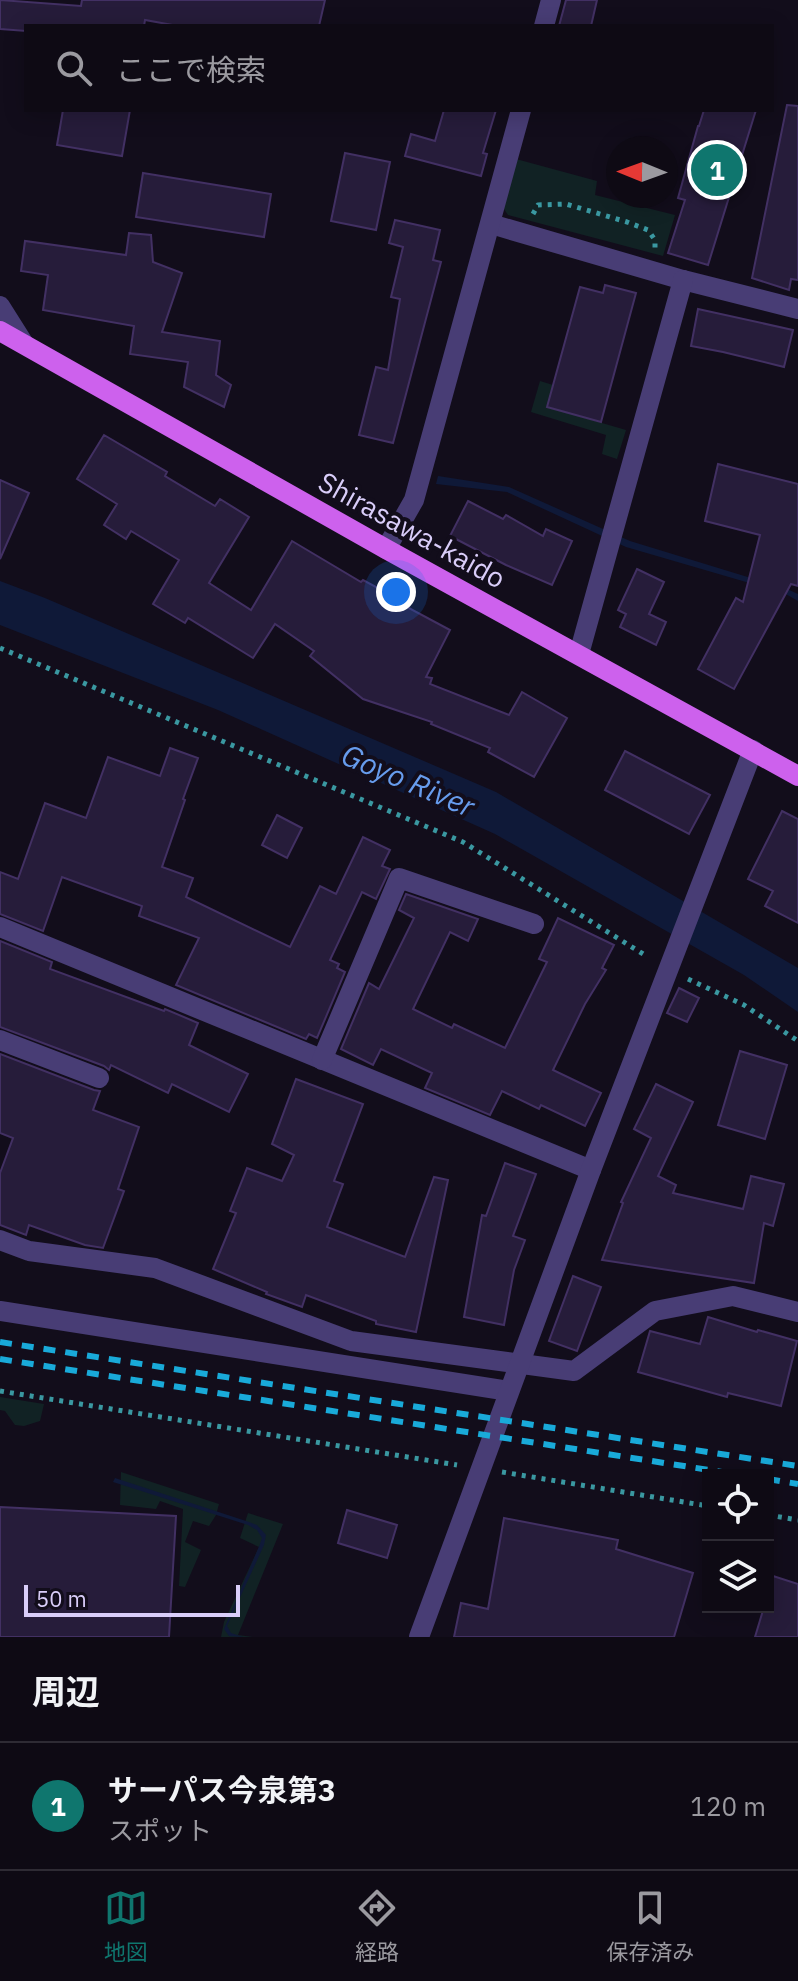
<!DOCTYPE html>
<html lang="ja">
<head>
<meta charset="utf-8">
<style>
	body { margin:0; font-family:"IBM Plex Sans","Noto Sans JP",sans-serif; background:#17131d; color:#f1f3f6 }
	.controls { position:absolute; right:24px; bottom:24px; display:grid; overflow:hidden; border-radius:0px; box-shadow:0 4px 20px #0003 }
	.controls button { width:72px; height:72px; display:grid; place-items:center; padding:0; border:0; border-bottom:2px solid #2e2b34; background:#0e0a14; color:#f1f3f6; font:40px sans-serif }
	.compass { position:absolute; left:606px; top:136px; width:72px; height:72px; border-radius:50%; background:#0e0a14; box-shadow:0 4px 20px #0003; rotate:271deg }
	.scale { position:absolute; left:24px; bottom:20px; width:216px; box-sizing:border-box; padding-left:8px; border:4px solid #d9cdf9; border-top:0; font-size:22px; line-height:28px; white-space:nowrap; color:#d9cdf9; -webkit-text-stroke:6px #120d1b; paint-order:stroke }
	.you { position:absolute; left:396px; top:592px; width:28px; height:28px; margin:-20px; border:6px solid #fff; border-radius:50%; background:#1a73e8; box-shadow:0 0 0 12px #1a73e833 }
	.badge { display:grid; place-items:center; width:52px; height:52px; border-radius:50%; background:#0f766e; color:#fff; font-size:26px; font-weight:700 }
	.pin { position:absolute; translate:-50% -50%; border:4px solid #fff; box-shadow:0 2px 8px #0006 }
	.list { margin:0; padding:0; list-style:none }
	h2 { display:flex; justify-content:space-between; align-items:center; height:104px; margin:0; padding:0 32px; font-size:34px }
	h2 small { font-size:26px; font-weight:400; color:#9b9aa0 }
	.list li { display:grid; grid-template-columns:52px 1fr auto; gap:24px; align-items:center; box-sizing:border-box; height:128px; padding:0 32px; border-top:2px solid #2e2b34 }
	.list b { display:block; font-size:30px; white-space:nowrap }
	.list p { margin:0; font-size:26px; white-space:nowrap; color:#9b9aa0 }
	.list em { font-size:26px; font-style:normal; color:#9b9aa0 }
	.icon { flex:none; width:44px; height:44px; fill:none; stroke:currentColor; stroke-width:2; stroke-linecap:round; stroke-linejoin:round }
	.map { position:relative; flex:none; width:798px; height:1637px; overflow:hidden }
	.search { position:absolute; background:#0e0a14; box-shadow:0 4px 20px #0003; left:24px; right:24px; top:24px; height:88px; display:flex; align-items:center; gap:20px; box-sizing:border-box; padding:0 28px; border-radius:0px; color:#9b9aa0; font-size:30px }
	.sheet { height:232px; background:#0e0a14 }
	nav { display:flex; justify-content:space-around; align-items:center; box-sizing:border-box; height:112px; border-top:2px solid #2e2b34; background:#0e0a14; font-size:22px; color:#9b9aa0 }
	nav a { display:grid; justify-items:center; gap:4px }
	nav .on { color:#0f766e }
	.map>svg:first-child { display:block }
</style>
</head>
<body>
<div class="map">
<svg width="798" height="1637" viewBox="0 0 798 1637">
	<rect width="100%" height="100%" fill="#120d1b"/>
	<g fill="#112224">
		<polygon points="516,159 597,181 595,195 675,215 663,256 508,215 502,206"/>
		<polygon points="540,381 553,385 547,407 626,430 617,459 602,454 606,435 531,412"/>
		<polygon points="0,1397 44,1404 40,1421 24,1426 15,1425 5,1411 0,1410"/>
		<polygon points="121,1472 219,1504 216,1515 209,1526 193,1521 185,1542 201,1550 185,1587 179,1586 183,1509 160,1501 156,1509 120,1505"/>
		<polygon points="248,1513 283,1524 238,1635 253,1637 221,1637 224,1622 259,1547 240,1538"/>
	</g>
	<g fill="#0f1938">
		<polygon points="438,476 509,487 630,541 787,589 798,594 798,601 784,593 626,547 507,492 436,484"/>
		<polygon points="0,581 45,598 496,792 798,968 798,1012 744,975 495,834 218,710 0,625"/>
		<polygon points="115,1478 249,1522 257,1525 266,1535 264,1545 227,1626 231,1633 243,1637 229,1636 224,1629 260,1544 262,1538 257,1530 248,1525 113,1482"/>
	</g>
	<g fill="#261c3a" stroke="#423063" stroke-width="2">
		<polygon points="0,0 81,6 82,0 325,0 319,26 178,26 145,20 144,26 26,26 26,31 0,29"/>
		<polygon points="566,0 597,0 591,26 559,26"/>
		<polygon points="787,105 798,106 798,280 791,279 789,290 752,278"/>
		<polygon points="63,110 130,110 122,156 57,145"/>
		<polygon points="444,110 496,110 483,153 487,154 481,176 405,156 411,134 435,141"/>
		<polygon points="704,110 756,110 708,265 668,253 685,200 678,198 698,126 699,126"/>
		<polygon points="345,153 390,162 376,230 331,221"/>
		<polygon points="143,173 271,194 264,237 136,217"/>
		<polygon points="395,220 440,230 433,260 441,262 393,443 359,435 376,367 388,370 400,299 391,297 403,247 389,243"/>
		<polygon points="129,233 151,235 153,262 182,273 162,332 220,341 216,375 231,385 224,407 184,387 188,362 130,354 134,326 43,310 48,275 21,271 25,241 126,255"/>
		<polygon points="605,285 636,293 601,422 547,407 580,287 603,293"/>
		<polygon points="698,309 793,330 784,367 723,352 691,346"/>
		<polygon points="104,435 167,472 165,476 215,506 220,499 249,517 209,583 251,610 292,541 361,582 363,580 391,595 390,598 450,630 426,677 432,678 430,684 509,715 522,692 567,718 534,777 488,752 490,748 431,724 432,722 363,699 310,656 314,651 275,624 253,658 188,618 185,623 153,604 179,560 131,531 126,539 104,525 117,504 77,479"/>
		<polygon points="718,464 798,484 798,586 791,584 734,689 698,669 736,598 743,602 760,535 705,521"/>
		<polygon points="0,480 29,493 0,559"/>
		<polygon points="468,501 503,519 506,515 543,536 546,529 572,541 552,585 506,565 450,536"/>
		<polygon points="637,569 664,582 649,614 666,622 656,645 620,627 626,614 618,610"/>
		<polygon points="170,748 198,758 183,799 185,800 162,867 193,878 186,897 290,947 320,886 336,894 363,837 390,850 382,866 390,869 376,899 362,892 330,960 339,964 337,968 345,972 317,1038 309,1034 306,1039 176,985 199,938 139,916 142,906 62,877 43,931 0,914 0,872 18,879 45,803 86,818 108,757 160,776"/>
		<polygon points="625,751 710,795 689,834 605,790"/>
		<polygon points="782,811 798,819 798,923 765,906 773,891 748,879"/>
		<polygon points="277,815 302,828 287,858 262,845"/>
		<polygon points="406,894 478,919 468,941 450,932 413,1009 452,1028 454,1024 505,1048 547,962 539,959 558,918 614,945 602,968 606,970 585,1004 553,1070 601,1093 585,1126 541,1105 539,1109 502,1091 490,1115 425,1088 432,1073 381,1049 373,1065 341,1049 369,983 379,989 414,918 399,910"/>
		<polygon points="0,941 52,962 50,969 164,1011 165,1009 198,1023 189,1045 248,1074 229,1112 172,1084 168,1093 111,1065 109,1070 104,1066 0,1027"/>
		<polygon points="679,988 699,998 687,1022 667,1013"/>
		<polygon points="740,1051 787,1065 765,1139 718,1125"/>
		<polygon points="0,1054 94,1090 100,1091 93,1110 139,1127 118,1189 124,1191 103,1248 85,1245 29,1225 26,1235 0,1225 0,1173 13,1138 0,1133"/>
		<polygon points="296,1079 363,1104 334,1181 343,1184 327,1227 405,1257 434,1177 448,1180 416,1332 376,1324 376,1321 306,1295 302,1307 266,1294 267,1292 213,1269 236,1213 230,1211 247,1168 282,1181 294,1155 272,1144"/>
		<polygon points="656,1084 693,1102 658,1176 676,1185 673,1193 743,1209 751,1176 784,1184 773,1226 764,1223 754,1283 602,1260 623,1203 621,1202 651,1138 634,1129"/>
		<polygon points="505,1163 536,1174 513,1236 525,1240 514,1270 504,1325 464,1317 482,1215 486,1216"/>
		<polygon points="573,1276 601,1287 577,1351 549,1341"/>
		<polygon points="708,1317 757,1332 758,1330 797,1341 781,1406 728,1393 727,1397 638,1372 650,1331 700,1344"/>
		<polygon points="0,1507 176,1516 169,1637 0,1637"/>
		<polygon points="347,1510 397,1525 387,1558 338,1543"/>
		<polygon points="504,1518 618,1540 616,1549 693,1573 674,1637 454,1637 461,1603 488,1609"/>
		<polygon points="773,1576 798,1584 798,1637 755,1637 764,1607 768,1607 768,1592"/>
	</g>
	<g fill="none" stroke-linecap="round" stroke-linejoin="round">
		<g stroke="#3a98a1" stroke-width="5" stroke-dasharray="4 6" stroke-linecap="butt">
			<polyline points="533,214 538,205 566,204 627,222 648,230 655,240 655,249"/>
			<polyline points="0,648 463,842 648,957"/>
			<polyline points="688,979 744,1005 798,1041"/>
			<polyline points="0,1391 457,1465"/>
			<polyline points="502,1472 708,1506"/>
			<polyline points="768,1515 798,1520"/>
		</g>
		<g stroke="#483d75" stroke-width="20">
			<polyline points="544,26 551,0"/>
			<polyline points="491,224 683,280 798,309"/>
			<polyline points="0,306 24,344"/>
			<polyline points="386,549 414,500 521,110"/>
			<polyline points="579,654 683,280"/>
			<polyline points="0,927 591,1170"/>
			<polyline points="0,1040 99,1078"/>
			<polyline points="322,1060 399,878 534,924"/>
			<polyline points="0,1240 29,1251 155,1268 351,1341 574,1371 655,1311 733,1296 798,1312"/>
			<polyline points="0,1311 509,1391"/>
			<polyline points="419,1637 591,1170 753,750"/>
		</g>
		<polyline stroke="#cd61ed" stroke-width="20" points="0,331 386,549 798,776"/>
		<g stroke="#19aad9" stroke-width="6" stroke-dasharray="12 10" stroke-linecap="butt">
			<polyline points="0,1342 798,1466"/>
			<polyline points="0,1359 741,1475"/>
			<polyline points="768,1479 798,1484"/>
		</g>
	</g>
	<g text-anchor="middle" stroke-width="8" stroke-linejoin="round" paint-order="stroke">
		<g font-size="28" fill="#d9cdf9" stroke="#120d1b">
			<text transform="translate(412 530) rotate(29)" y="10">Shirasawa-kaido</text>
		</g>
		<g font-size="30" font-style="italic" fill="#679ced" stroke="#120d1b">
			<text transform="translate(408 781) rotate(23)" y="10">Goyo River</text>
		</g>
	</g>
</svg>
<div class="controls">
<button><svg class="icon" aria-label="locate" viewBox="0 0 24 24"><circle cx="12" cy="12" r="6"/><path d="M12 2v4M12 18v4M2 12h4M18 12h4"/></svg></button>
<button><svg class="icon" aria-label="layers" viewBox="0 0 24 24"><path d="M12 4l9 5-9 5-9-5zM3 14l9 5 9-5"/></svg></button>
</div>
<svg class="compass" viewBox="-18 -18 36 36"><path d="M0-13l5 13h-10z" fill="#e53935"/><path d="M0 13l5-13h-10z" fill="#9b9aa0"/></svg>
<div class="scale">50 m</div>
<div class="you"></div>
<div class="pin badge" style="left:717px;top:170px">1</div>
<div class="search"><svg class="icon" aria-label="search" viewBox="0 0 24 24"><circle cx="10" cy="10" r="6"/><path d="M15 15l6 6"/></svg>ここで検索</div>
</div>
<section class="sheet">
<h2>周辺<small></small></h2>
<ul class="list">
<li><span class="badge">1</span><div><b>サーパス今泉第3</b><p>スポット</p></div><em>120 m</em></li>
</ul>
</section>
<nav>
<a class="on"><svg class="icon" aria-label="map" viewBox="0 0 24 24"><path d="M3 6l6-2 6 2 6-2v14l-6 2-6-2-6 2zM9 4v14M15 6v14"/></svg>地図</a>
<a><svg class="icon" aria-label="directions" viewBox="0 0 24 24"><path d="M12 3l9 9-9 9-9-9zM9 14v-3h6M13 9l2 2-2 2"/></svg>経路</a>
<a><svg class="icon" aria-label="saved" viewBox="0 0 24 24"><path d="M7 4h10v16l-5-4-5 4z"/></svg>保存済み</a>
</nav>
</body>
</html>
